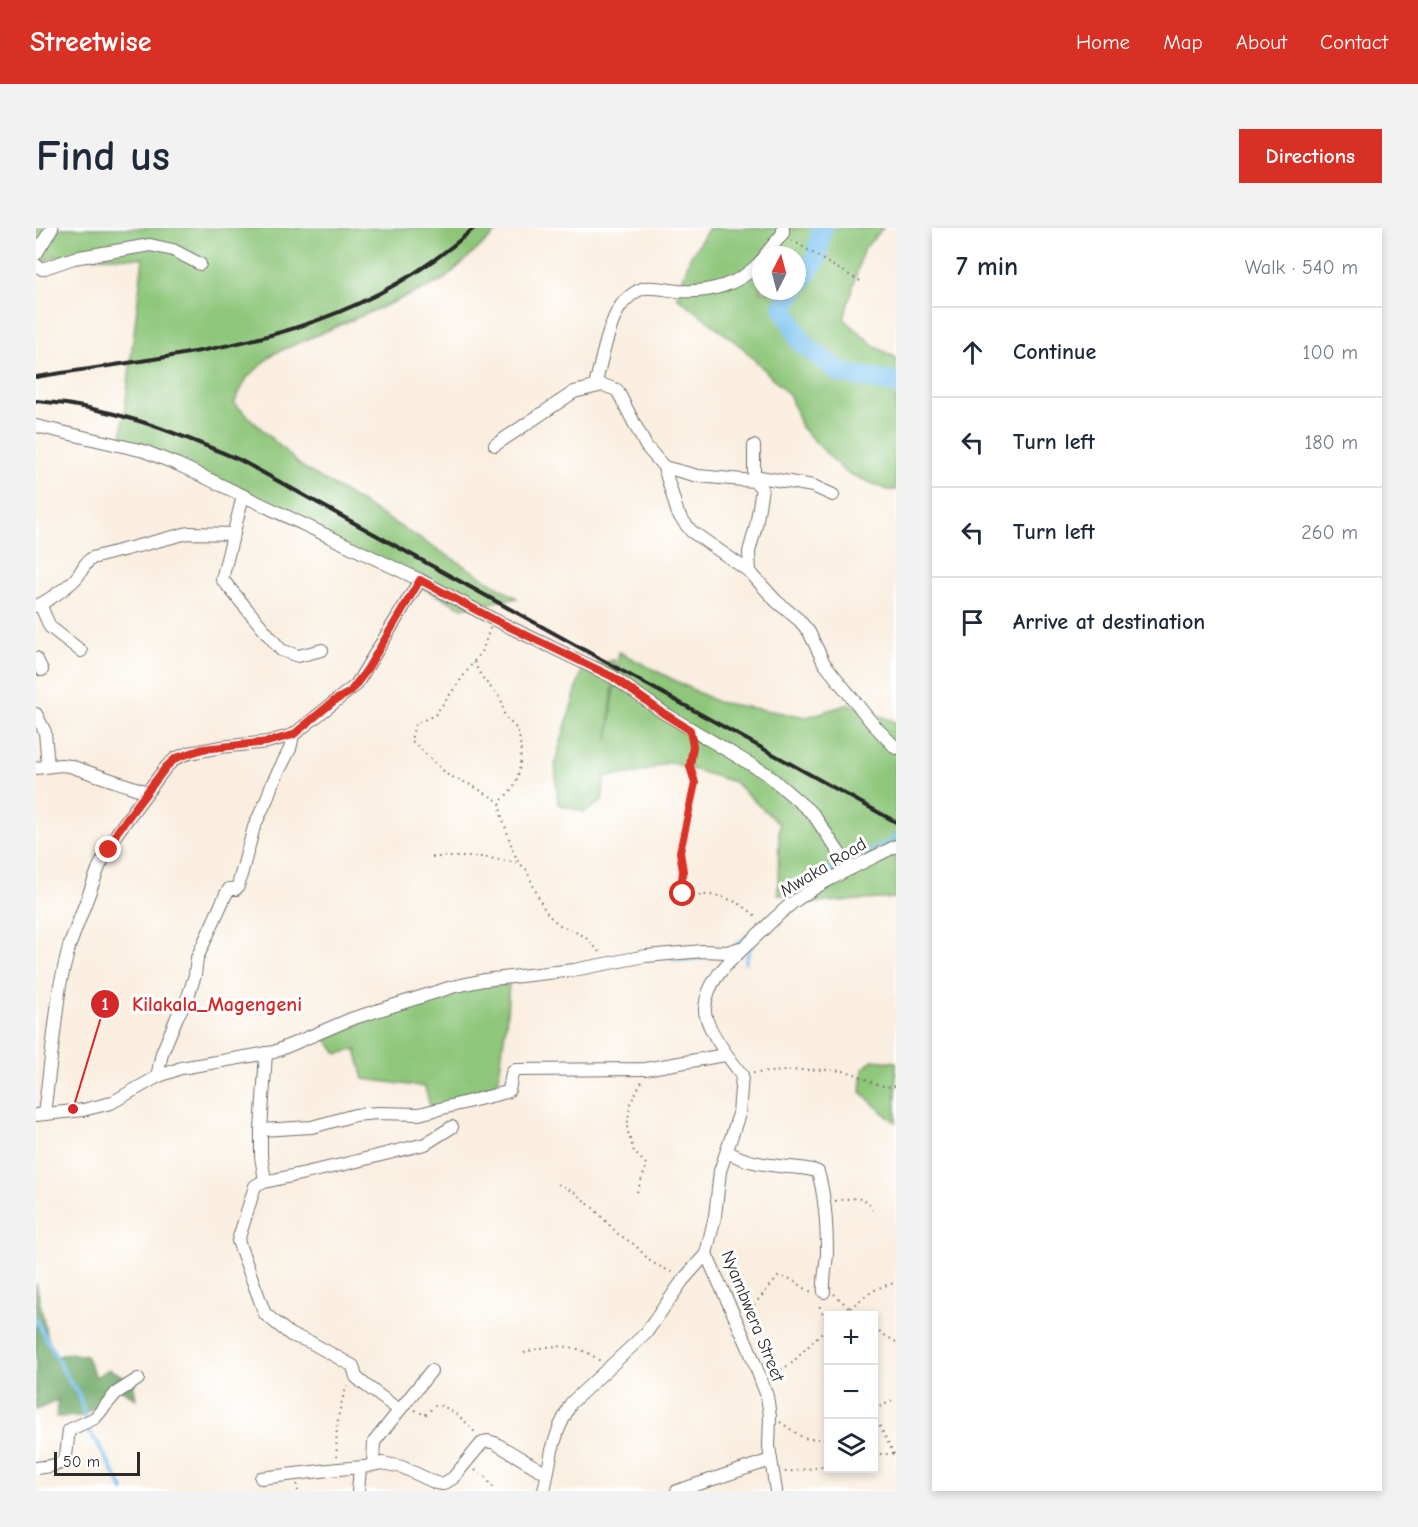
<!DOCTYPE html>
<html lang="en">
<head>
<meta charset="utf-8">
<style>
	body { margin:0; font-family:"Comic Neue",sans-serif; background:#f2f2f3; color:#1f2937 }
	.controls { position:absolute; right:18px; bottom:18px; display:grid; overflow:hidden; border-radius:0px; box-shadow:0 3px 9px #0003 }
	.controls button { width:54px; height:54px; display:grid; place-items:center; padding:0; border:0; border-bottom:2px solid #e0e1e3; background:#fff; color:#1f2937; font:30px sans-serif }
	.compass { position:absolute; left:716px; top:18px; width:54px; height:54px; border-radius:50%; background:#fff; box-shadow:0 3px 9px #0003; rotate:6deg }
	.scale { position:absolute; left:18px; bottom:15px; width:86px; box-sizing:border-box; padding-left:6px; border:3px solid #2b2b2b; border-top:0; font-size:16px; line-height:21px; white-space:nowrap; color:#2b2b2b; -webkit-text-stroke:4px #fff; paint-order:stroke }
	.stop { position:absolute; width:18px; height:18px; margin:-14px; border:4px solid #d93025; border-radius:50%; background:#fff }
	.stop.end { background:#d93025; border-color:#fff; box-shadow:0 2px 6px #0008 }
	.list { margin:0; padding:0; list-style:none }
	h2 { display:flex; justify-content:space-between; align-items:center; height:78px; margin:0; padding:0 24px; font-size:26px }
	h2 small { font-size:20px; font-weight:400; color:#747a83 }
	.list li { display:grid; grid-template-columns:39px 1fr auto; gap:18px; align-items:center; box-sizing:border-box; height:90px; padding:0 24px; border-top:2px solid #e0e1e3 }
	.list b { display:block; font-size:22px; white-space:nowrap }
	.list em { font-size:20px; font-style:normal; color:#747a83 }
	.icon { flex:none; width:33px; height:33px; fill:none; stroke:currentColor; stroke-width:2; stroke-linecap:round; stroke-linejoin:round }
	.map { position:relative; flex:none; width:860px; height:1263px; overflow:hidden; border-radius:0px }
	header { display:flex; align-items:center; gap:36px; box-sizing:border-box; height:84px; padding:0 30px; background:#d93025; color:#fff }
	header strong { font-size:28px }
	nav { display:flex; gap:33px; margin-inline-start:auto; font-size:21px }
	.intro { display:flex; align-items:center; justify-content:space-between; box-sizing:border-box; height:144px; padding:0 36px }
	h1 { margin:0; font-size:42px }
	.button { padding:15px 27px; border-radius:0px; background:#d93025; color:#fff; font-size:21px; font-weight:700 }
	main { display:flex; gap:36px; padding:0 36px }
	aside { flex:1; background:#fff; border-radius:0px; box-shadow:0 3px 9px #0003 }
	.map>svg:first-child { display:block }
</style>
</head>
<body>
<header>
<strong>Streetwise</strong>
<nav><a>Home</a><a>Map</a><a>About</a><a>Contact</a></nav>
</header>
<div class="intro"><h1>Find us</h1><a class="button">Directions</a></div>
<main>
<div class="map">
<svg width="860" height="1263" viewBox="0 0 860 1263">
	<rect width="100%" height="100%" fill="#fff"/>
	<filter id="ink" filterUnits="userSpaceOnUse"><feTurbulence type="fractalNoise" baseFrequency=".0167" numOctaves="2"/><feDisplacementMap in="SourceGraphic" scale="12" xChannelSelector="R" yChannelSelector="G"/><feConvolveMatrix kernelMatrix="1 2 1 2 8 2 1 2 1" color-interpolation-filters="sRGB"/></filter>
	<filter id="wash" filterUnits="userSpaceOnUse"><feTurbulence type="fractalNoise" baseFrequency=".008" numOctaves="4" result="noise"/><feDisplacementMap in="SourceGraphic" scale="24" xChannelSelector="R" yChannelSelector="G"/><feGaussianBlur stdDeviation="1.35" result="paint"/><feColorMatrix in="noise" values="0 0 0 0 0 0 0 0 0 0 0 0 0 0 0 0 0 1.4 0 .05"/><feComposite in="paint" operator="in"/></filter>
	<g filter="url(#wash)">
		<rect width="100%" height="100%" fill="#f9eedf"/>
		<g fill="#8ec67a" stroke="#5c7852" stroke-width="1.5" fill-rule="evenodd">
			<polygon points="0,0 465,0 406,53 237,126 211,150 198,175 265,238 481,370 426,380 110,218 85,213 107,30 20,28 0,37"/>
			<path d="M 673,0 L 847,0 L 827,22 L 808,91 L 840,119 L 860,130 L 860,262 L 852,262 L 809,244 L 765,199 L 754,168 L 707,120 L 641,69 L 654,29 ZM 725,27 L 761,27 L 761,63 L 725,63 Z"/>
			<polygon points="583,424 681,474 771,489 813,476 860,494 860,670 776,675 742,666 743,596 698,554 633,534 606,544 569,549 566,573 549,584 522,576 519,534 547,439 579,432 572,512"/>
			<path d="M 473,753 L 471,787 L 462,856 L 395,882 L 389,859 L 328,851 L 320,821 L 302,826 L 290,812 C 310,799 331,793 354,785 C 393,772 432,759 473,753 Z"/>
			<polygon points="836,832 860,834 860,894 847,885 825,864 827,841"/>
		</g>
		<polygon fill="#72ab6a" stroke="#4e6b4a" stroke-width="1.5" points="0,1055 10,1105 20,1129 34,1125 50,1128 60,1149 73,1141 97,1153 100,1171 83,1160 47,1188 20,1189 22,1172 0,1182"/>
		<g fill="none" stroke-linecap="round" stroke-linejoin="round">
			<g stroke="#75bfee" stroke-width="4">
				<polyline points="767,661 798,640 850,615 860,608"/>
				<polyline points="700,717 713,707"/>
				<polyline points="636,731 652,732 670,728"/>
				<polyline points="709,734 715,718"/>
				<polyline points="0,1091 32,1151 43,1167 53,1204 61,1214 88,1263"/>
			</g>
			<g stroke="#75bfee" stroke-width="21">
				<polyline points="761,58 780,31 786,0"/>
				<polyline points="757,63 747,78 766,115 805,145 860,155"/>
			</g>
		</g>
	</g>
	<g filter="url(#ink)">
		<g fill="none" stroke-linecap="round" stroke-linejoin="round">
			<defs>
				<g id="minor">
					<polyline points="0,26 16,0"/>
					<polyline points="729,27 747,5 747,0"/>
					<polyline points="0,37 6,41 38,30 114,17 137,22 164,36"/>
					<path d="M 559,158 C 564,138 573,94 584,79 C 589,71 600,62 609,60 C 619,59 632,62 642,63 C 673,65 704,57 725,33"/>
					<polyline points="0,198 108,223 143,237 384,352 457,391 577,449 628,485 731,546 777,586 814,641"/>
					<polyline points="459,217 538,164 567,157 581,162 610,218 628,239 662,248 718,253"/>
					<polyline points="628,239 642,286 655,303 714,344 740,373 763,392 773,404 788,435 836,495 860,520"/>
					<polyline points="718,248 777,258 797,267"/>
					<polyline points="207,268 186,351 245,422 262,428 286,422"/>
					<polyline points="714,344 713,324 720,298 726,260 718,253 718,218"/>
					<polyline points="4,376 14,399 45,423"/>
					<path d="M 0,378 C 9,375 36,356 41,349 C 48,341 46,337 56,330 L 152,305 L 198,306"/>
					<polyline points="0,430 6,442"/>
					<polyline points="0,486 9,504 12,538"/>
					<polyline points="0,540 25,537 34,538 111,564"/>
					<polyline points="121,849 126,825 141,789 152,769 159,747 161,730 190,666 193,661 200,661 202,658 218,599 231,571 236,556 254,521 257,507"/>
					<polyline points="8,886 24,757 33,719 63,639 81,605 130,539 140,530 153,525 185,519 231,514 257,507 320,457 384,352"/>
					<polyline points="0,887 47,882 75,875 121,849 145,840 238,824 315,791 416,759 448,752 538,742 610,728 667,723 691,724 704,720"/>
					<polyline points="225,902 230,825"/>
					<path d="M 691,923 C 708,935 733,937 753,939 C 763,940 773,940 782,944 C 789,968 791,1001 791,1026 C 790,1039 787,1051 788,1064"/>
					<polyline points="229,953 225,928 225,902 276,899 319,887 341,885 383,886 471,864 473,862 476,845 479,842 609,841 689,827"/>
					<polyline points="363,1182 328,1156 320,1149 317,1138 274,1114 255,1107 229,1086 202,1013 219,958 224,955 305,937 389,916 416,899"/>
					<polyline points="337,1236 338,1214 395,1143"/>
					<path d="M 0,1240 C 37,1236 28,1233 33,1202 L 59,1190 L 80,1165 L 102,1151"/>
					<polyline points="225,1250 302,1241 328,1239 346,1235 366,1239 400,1255 407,1256 417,1250 445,1216 451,1213 459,1215 511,1246"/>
					<polyline points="322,1263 324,1240"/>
					<polyline points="508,1263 516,1222 523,1200 535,1175 610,1105 647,1052 670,1026"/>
					<polyline points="641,1263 735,1232"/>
					<path d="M 740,1263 L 733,1219 L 734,1188 L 731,1168 L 712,1118 L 670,1026 L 679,988 L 684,943 L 703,886 L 706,847 C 695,833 667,797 669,780 C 671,752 693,734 711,717 C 726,703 740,688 755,676 C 787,652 825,636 860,618"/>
				</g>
			</defs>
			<use href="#minor" stroke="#736f6a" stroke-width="14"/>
			<g stroke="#736f6a" stroke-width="2" stroke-dasharray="1.5 4.5" stroke-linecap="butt">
				<polyline points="756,12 792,35 826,54"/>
				<polyline points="454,400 447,421 399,487 379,496 375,512 412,547 437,558 464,574"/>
				<path d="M 438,434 C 444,448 452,457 462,467 C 468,474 466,482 469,488 C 472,494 478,496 481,502 C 487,513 485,546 479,556 C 475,563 469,569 464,574 L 465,586 L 478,625 L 483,635 L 490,641 L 506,677 L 513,688 L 524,697 L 548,708 L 565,725"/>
				<path d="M 657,517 L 654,538 L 659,556 L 644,624 L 647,643 L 646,664 C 654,673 662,666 672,667 C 689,667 712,678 722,691"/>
				<polyline points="396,629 446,629 483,635"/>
				<path d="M 717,845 C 744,844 792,838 816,845 C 834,851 840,861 860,858"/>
				<polyline points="522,956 538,964 557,980 582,1006 599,1017 615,1034 637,1045"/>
				<polyline points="601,964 611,937 598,924 591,901 594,876 606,853"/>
				<path d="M 799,973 C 812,971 831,965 836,982"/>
				<polyline points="798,1066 822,1088"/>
				<path d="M 814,1080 C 828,1069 842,1057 860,1055"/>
				<path d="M 710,1086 L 742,1049 C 757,1048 765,1060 778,1065"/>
				<polyline points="838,1101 860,1114"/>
				<path d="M 488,1125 C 513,1115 543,1115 564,1133"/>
				<polyline points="734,1147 755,1136 790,1100 791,1094 782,1075"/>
				<path d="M 379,1182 L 389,1187 L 400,1177 C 414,1178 432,1195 440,1206"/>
				<polyline points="744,1194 766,1209 772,1211 789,1211 792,1215"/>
				<polyline points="838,1226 860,1226"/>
				<polyline points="858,1226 839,1189 841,1180 860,1171"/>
				<path d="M 301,1229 C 299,1204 302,1181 311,1158"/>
				<polyline points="439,1242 449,1249 460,1263"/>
				<polyline points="749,1244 792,1238"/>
				<polyline points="261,1256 262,1263"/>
			</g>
			<use href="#minor" stroke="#fff" stroke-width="12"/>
			<g stroke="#2b2b2b" stroke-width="4">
				<path d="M 0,149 C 161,123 310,115 438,0"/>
				<path d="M 0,173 C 75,178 136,203 204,232 L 860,594"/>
			</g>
		</g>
	</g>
	<g fill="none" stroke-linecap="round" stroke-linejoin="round" filter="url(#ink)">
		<polyline stroke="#d93025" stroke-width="8" points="73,622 81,604 96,584 130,539 140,530 167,521 231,514 257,507 298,473 314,464 330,443 384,352 457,391 577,449 627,485 654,502 657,518 654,538 659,555 644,624 647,643 645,662 647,666"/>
	</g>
	<g text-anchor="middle" stroke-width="6" stroke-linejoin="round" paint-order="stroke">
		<g font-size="18" fill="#2b2b2b" stroke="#fff">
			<text transform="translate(787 639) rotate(-31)" y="6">Mwaka Road</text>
			<text transform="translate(717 1088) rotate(68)" y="6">Nyambwera Street</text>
		</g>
	</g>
	<path fill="none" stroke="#d62828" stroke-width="2" d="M37 881L69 776"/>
	<g fill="#d62828" stroke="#fff" stroke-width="2">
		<circle cx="37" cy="881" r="6"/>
		<circle cx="69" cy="776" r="15"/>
	</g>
	<g font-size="18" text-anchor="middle" font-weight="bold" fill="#fff">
		<text x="69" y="782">1</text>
	</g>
	<g font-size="20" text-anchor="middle" font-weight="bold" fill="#d62828" stroke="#fff" stroke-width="6" stroke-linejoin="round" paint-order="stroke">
		<text x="181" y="783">Kilakala_Magengeni</text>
	</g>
</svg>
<div class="controls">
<button>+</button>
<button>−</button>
<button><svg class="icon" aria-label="layers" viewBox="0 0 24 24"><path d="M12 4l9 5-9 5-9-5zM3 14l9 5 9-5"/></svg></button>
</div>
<svg class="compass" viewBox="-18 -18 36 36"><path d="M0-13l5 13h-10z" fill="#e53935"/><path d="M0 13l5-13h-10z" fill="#747a83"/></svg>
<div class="scale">50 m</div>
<div class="stop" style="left:647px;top:666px"></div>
<div class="stop end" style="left:73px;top:622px"></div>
</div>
<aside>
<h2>7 min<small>Walk · 540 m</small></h2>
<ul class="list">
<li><svg class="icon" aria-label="ahead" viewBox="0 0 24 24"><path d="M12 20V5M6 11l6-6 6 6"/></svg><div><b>Continue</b></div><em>100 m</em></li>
<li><svg class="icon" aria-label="left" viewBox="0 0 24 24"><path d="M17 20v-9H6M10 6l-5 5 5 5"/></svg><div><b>Turn left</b></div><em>180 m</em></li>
<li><svg class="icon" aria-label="left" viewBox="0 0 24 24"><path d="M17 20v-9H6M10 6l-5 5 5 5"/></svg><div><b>Turn left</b></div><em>260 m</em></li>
<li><svg class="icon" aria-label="arrive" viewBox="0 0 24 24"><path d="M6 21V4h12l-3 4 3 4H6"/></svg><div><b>Arrive at destination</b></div></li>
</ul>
</aside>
</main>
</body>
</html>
